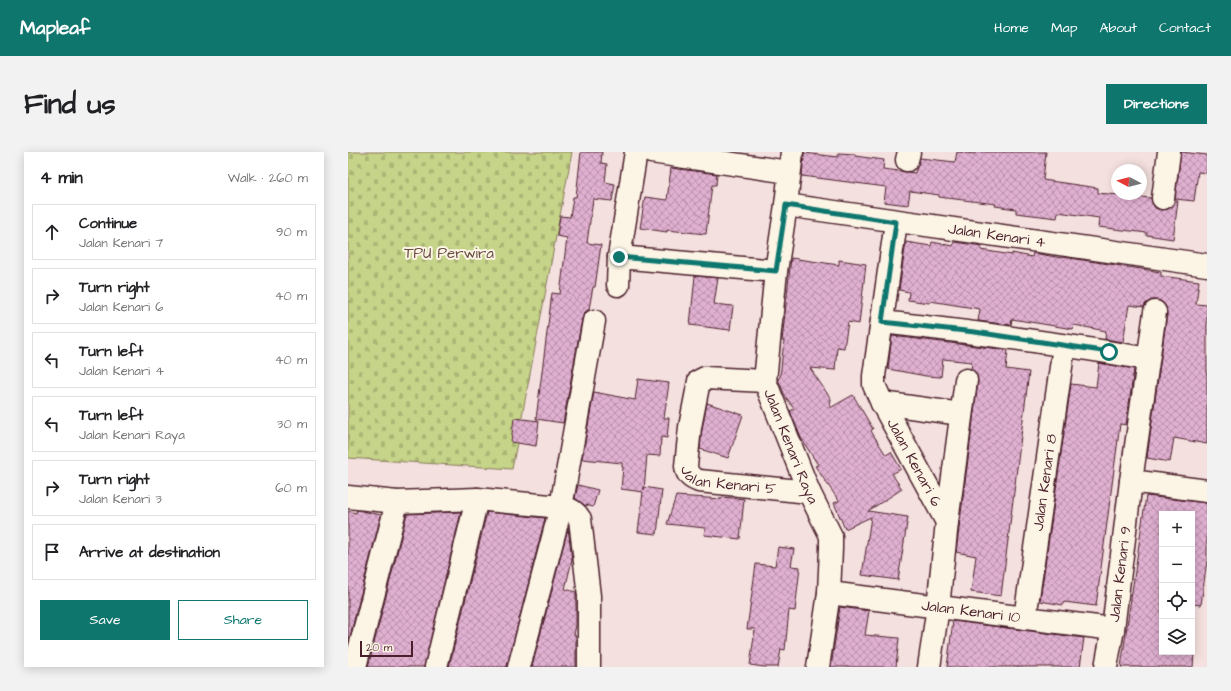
<!DOCTYPE html>
<html lang="en">
<head>
<meta charset="utf-8">
<style>
	body { margin:0; font-family:"Architects Daughter",sans-serif; background:#f2f2f2; color:#202124 }
	.controls { position:absolute; right:12px; bottom:12px; display:grid; overflow:hidden; border-radius:0px; box-shadow:0 2px 10px #0003 }
	.controls button { width:36px; height:36px; display:grid; place-items:center; padding:0; border:0; border-bottom:1px solid #e0e0e0; background:#fff; color:#202124; font:20px sans-serif }
	.compass { position:absolute; left:763px; top:12px; width:36px; height:36px; border-radius:50%; background:#fff; box-shadow:0 2px 10px #0003; rotate:277deg }
	.scale { position:absolute; left:12px; bottom:10px; width:53px; box-sizing:border-box; padding-left:4px; border:2px solid #4a1f2b; border-top:0; font-size:11px; line-height:14px; white-space:nowrap; color:#4a1f2b; -webkit-text-stroke:3px #fcf5e5; paint-order:stroke }
	.stop { position:absolute; width:12px; height:12px; margin:-9px; border:3px solid #0f766e; border-radius:50%; background:#fff }
	.stop.end { background:#0f766e; border-color:#fff; box-shadow:0 1px 4px #0008 }
	.list { margin:0; padding:0; list-style:none }
	h2 { display:flex; justify-content:space-between; align-items:center; height:52px; margin:0; padding:0 16px; font-size:17px }
	h2 small { font-size:13px; font-weight:400; color:#757577 }
	.list li { display:grid; grid-template-columns:26px 1fr auto; gap:12px; align-items:center; box-sizing:border-box; height:56px; margin:0 8px 8px; padding:0 8px; border:1px solid #e0e0e0; border-radius:0px }
	.list b { display:block; font-size:15px; white-space:nowrap }
	.list p { margin:0; font-size:13px; white-space:nowrap; color:#757577 }
	.list em { font-size:13px; font-style:normal; color:#757577 }
	.actions { display:flex; gap:8px; padding:12px 16px }
	.actions a { flex:1; padding:9px 0; border:1px solid #0f766e; border-radius:0px; text-align:center; font-size:14px; color:#0f766e }
	.actions .main { background:#0f766e; color:#fff }
	.icon { flex:none; width:22px; height:22px; fill:none; stroke:currentColor; stroke-width:2; stroke-linecap:round; stroke-linejoin:round }
	.map { position:relative; flex:none; width:859px; height:515px; overflow:hidden; border-radius:0px }
	header { display:flex; align-items:center; gap:24px; box-sizing:border-box; height:56px; padding:0 20px; background:#0f766e; color:#fff }
	header strong { font-size:19px }
	nav { display:flex; gap:22px; margin-inline-start:auto; font-size:14px }
	.intro { display:flex; align-items:center; justify-content:space-between; box-sizing:border-box; height:96px; padding:0 24px }
	h1 { margin:0; font-size:28px }
	.button { padding:10px 18px; border-radius:0px; background:#0f766e; color:#fff; font-size:14px; font-weight:700 }
	main { display:flex; gap:24px; padding:0 24px }
	aside { flex:1; background:#fff; border-radius:0px; box-shadow:0 2px 10px #0003 }
	.map>svg:first-child { display:block }
</style>
</head>
<body>
<header>
<strong>Mapleaf</strong>
<nav><a>Home</a><a>Map</a><a>About</a><a>Contact</a></nav>
</header>
<div class="intro"><h1>Find us</h1><a class="button">Directions</a></div>
<main>
<aside>
<h2>4 min<small>Walk · 260 m</small></h2>
<ul class="list">
<li><svg class="icon" aria-label="ahead" viewBox="0 0 24 24"><path d="M12 20V5M6 11l6-6 6 6"/></svg><div><b>Continue</b><p>Jalan Kenari 7</p></div><em>90 m</em></li>
<li><svg class="icon" aria-label="right" viewBox="0 0 24 24"><path d="M7 20v-9h11M14 6l5 5-5 5"/></svg><div><b>Turn right</b><p>Jalan Kenari 6</p></div><em>40 m</em></li>
<li><svg class="icon" aria-label="left" viewBox="0 0 24 24"><path d="M17 20v-9H6M10 6l-5 5 5 5"/></svg><div><b>Turn left</b><p>Jalan Kenari 4</p></div><em>40 m</em></li>
<li><svg class="icon" aria-label="left" viewBox="0 0 24 24"><path d="M17 20v-9H6M10 6l-5 5 5 5"/></svg><div><b>Turn left</b><p>Jalan Kenari Raya</p></div><em>30 m</em></li>
<li><svg class="icon" aria-label="right" viewBox="0 0 24 24"><path d="M7 20v-9h11M14 6l5 5-5 5"/></svg><div><b>Turn right</b><p>Jalan Kenari 3</p></div><em>60 m</em></li>
<li><svg class="icon" aria-label="arrive" viewBox="0 0 24 24"><path d="M6 21V4h12l-3 4 3 4H6"/></svg><div><b>Arrive at destination</b></div></li>
</ul>
<div class="actions"><a class="main">Save</a><a>Share</a></div>
</aside>
<div class="map">
<svg width="859" height="515" viewBox="0 0 859 515">
	<defs>
		<pattern id="cemetery-stones" width="16" height="16" patternUnits="userSpaceOnUse"><rect width="16" height="16" fill="#c5d488"/><path d="M2 7V4a2 2 0 0 1 4 0v3zM10 15v-3a2 2 0 0 1 4 0v3z" fill="#abb676"/></pattern>
		<pattern id="building-cross-hatch" width="8" height="8" patternUnits="userSpaceOnUse"><rect width="8" height="8" fill="#e0b0d1"/><path d="M0 0l8 8M0 8l8-8" fill="none" stroke="#b88faa"/></pattern>
	</defs>
	<rect width="100%" height="100%" fill="#f4e0df"/>
	<filter id="ink" filterUnits="userSpaceOnUse"><feTurbulence type="fractalNoise" baseFrequency=".025" numOctaves="2"/><feDisplacementMap in="SourceGraphic" scale="8" xChannelSelector="R" yChannelSelector="G"/><feConvolveMatrix kernelMatrix="1 2 1 2 8 2 1 2 1" color-interpolation-filters="sRGB"/></filter>
	<g filter="url(#ink)">
		<polygon fill="url(#cemetery-stones)" stroke="#887a5a" points="0,0 224,0 164,317 0,306"/>
		<g fill="url(#building-cross-hatch)" stroke="#4a1f2b">
			<polygon points="233,0 254,0 253,11 259,12 257,30 267,32 264,49 245,47 239,91 253,93 247,135 245,135 241,157 236,161 234,167 215,271 188,267 204,141 212,142 219,86 209,84 212,64 222,65 225,45 228,45"/>
			<polygon points="609,0 627,2 627,0 698,0 695,28 750,36 750,41 803,46 804,51 807,56 813,58 820,57 825,54 827,49 830,49 825,87 798,83 799,81 750,75 751,66 710,60 709,66 668,61 668,57 647,54 648,52 591,45 591,43 562,39 560,53 536,50 538,35 454,24 456,1 490,5 490,1 507,2 507,4 536,8 535,17 567,21 572,6 607,10"/>
			<polygon points="833,0 859,3 859,21 850,20 846,49 827,47"/>
			<polygon points="323,16 369,22 368,33 364,33 358,82 319,78 319,80 292,76 297,45 319,48"/>
			<polygon points="558,90 583,94 584,90 605,94 606,90 634,94 633,98 664,103 664,101 684,105 685,101 714,106 715,105 813,120 813,124 851,129 848,152 859,153 859,292 826,286 822,310 799,306 819,162 818,155 814,150 808,148 803,148 797,152 796,155 781,153 775,190 757,187 758,179 726,173 725,177 664,167 663,173 630,169 632,157 582,149 581,151 560,148 561,140 551,138"/>
			<polygon points="443,106 491,113 491,108 518,112 511,172 500,170 496,196 489,195 487,218 462,216 483,247 482,256 505,243 525,277 523,279 538,303 543,300 553,317 544,322 554,337 520,359 560,365 550,428 514,423 523,365 497,377 486,351 491,349 467,314 470,313 453,286 442,259 446,257 437,244 430,227 432,225 436,189 434,189"/>
			<polygon points="347,124 370,126 366,152 385,154 382,178 342,173"/>
			<polygon points="544,184 660,198 658,217 681,220 653,444 623,440 628,404 608,400 630,230 629,223 623,217 624,210 595,207 593,225 578,224 540,217"/>
			<polygon points="751,211 786,217 778,273 772,272 748,454 716,450 715,453 692,449 723,232 748,235"/>
			<polygon points="290,227 321,231 316,266 321,266 319,286 313,285 312,304 299,303 296,338 296,335 314,338 309,382 290,380 295,340 273,337 275,315 274,315 274,311 234,307 246,240 287,248"/>
			<polygon points="359,251 395,263 380,306 352,297 354,277"/>
			<polygon points="166,266 191,269 188,294 163,290"/>
			<polygon points="230,333 250,338 245,355 238,353 238,354 227,346"/>
			<polygon points="328,344 374,347 374,345 396,347 392,387 356,383 357,376 319,372"/>
			<polygon points="798,344 859,351 859,408 853,453 844,452 844,362 814,362 814,500 846,500 845,515 773,515"/>
			<polygon points="9,358 33,363 0,492 0,359 8,361"/>
			<polygon points="113,360 76,515 20,515 59,362"/>
			<polygon points="139,360 197,366 159,515 101,515"/>
			<polygon points="220,376 224,408 217,437 228,440 228,473 226,483 228,484 228,515 184,515"/>
			<polygon points="430,395 446,397 443,414 452,415 447,459 441,458 437,498 433,497 430,515 416,515 402,513 407,477 399,477 408,412 427,414"/>
			<polygon points="492,455 521,459 517,483 551,486 548,515 483,515"/>
			<polygon points="605,469 736,486 732,515 599,515"/>
		</g>
		<g fill="none" stroke-linecap="round" stroke-linejoin="round">
			<defs>
				<g id="minor">
					<polyline points="303,0 441,20"/>
					<path id="s1" d="M 444,0 L 438,53 L 428,119 L 417,229 L 461,340 L 483,384 L 483,396 L 481,441 L 470,515"/>
					<polyline points="559,8 561,0"/>
					<polyline points="815,46 821,0"/>
					<path id="s2" d="M 438,53 L 859,113"/>
					<path id="s3" d="M 548,70 L 526,224 L 526,233 L 534,251 L 599,370"/>
					<polyline points="271,105 428,119"/>
					<polyline points="270,133 271,105 288,0"/>
					<path d="M 534,170 C 623,180 712,191 800,207"/>
					<path id="s4" d="M 417,229 L 357,226 L 351,229 L 342,275 L 338,314 C 339,323 343,326 351,329 L 461,340"/>
					<polyline points="534,251 613,262"/>
					<polyline points="783,329 859,339"/>
					<path d="M 0,345 L 49,350 L 129,347 L 213,355 C 222,357 227,359 232,367 L 241,444 L 241,515"/>
					<path id="s5" d="M 481,441 L 765,477"/>
					<path id="s6" d="M 677,466 L 716,194"/>
					<polyline points="7,515 49,350"/>
					<polyline points="88,515 129,347"/>
					<polyline points="171,515 213,355 246,169"/>
					<polyline points="581,515 590,455 599,370 618,228"/>
					<path id="s7" d="M 758,515 L 765,477 L 783,329 L 807,160"/>
				</g>
			</defs>
			<use href="#minor" stroke="#4a1f2b" stroke-width="25"/>
			<use href="#minor" stroke="#fcf5e5" stroke-width="22"/>
		</g>
	</g>
	<g fill="none" stroke-linecap="round" stroke-linejoin="round" filter="url(#ink)">
		<polyline stroke="#0f766e" stroke-width="5" points="271,105 428,119 438,53 548,70 534,170 627,180 761,200"/>
	</g>
	<g text-anchor="middle" stroke-width="4" stroke-linejoin="round" paint-order="stroke">
		<g font-size="15" fill="#4a1f2b" stroke="#fcf5e5">
			<text dy="5" stroke="none"><textPath href="#s2" startOffset="213">Jalan Kenari 4</textPath></text>
			<text dy="5" stroke="none"><textPath href="#s1" startOffset="301">Jalan Kenari Raya</textPath></text>
			<text dy="5" stroke="none"><textPath href="#s3" startOffset="252">Jalan Kenari 6</textPath></text>
			<text dy="5" stroke="none"><textPath href="#s4" startOffset="202">Jalan Kenari 5</textPath></text>
			<text dy="5" stroke="none"><textPath href="#s6" startOffset="137">Jalan Kenari 8</textPath></text>
			<text dy="5" stroke="none"><textPath href="#s7" startOffset="94">Jalan Kenari 9</textPath></text>
			<text dy="5" stroke="none"><textPath href="#s5" startOffset="143">Jalan Kenari 10</textPath></text>
		</g>
		<g font-size="15" fill="#694c42" stroke="#fcf5e5">
			<text x="101" y="106">TPU Perwira</text>
		</g>
	</g>
</svg>
<div class="controls">
<button>+</button>
<button>−</button>
<button><svg class="icon" aria-label="locate" viewBox="0 0 24 24"><circle cx="12" cy="12" r="6"/><path d="M12 2v4M12 18v4M2 12h4M18 12h4"/></svg></button>
<button><svg class="icon" aria-label="layers" viewBox="0 0 24 24"><path d="M12 4l9 5-9 5-9-5zM3 14l9 5 9-5"/></svg></button>
</div>
<svg class="compass" viewBox="-18 -18 36 36"><path d="M0-13l5 13h-10z" fill="#e53935"/><path d="M0 13l5-13h-10z" fill="#757577"/></svg>
<div class="scale">20 m</div>
<div class="stop" style="left:761px;top:200px"></div>
<div class="stop end" style="left:271px;top:105px"></div>
</div>
</main>
</body>
</html>
